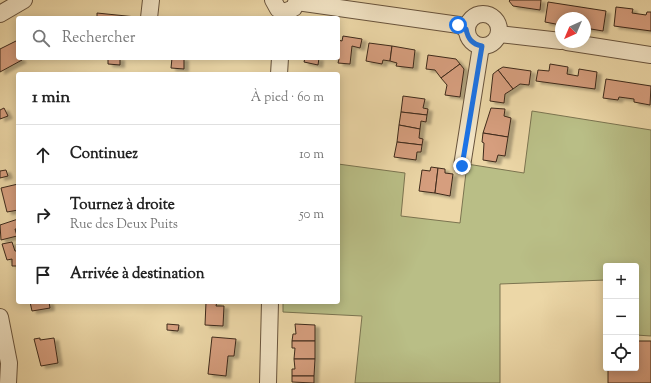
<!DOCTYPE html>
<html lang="fr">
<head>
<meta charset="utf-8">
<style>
	body { margin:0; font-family:"Sorts Mill Goudy",serif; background:#f2f2f2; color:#222 }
	.controls { position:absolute; right:12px; bottom:12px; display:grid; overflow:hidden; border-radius:4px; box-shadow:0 2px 10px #0003 }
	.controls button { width:36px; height:36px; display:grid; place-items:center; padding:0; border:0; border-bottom:1px solid #e0e0e0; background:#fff; color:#222; font:20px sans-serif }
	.compass { position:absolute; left:555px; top:12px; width:36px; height:36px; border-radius:50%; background:#fff; box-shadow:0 2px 10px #0003; rotate:224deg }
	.stop { position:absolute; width:12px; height:12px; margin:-9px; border:3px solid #1a73e8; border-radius:50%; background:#fff }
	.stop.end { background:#1a73e8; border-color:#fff; box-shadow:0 1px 4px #0008 }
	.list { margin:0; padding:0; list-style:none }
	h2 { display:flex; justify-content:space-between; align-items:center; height:52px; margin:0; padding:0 16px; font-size:17px }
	h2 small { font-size:13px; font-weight:400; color:#767676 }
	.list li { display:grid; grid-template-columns:26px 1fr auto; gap:12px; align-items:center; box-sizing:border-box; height:60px; padding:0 16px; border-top:1px solid #e0e0e0 }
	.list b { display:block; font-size:15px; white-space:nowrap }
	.list p { margin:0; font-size:13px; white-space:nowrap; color:#767676 }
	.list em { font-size:13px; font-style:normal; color:#767676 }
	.icon { flex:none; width:22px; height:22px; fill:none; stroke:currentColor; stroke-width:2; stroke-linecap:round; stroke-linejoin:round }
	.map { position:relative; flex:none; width:651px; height:383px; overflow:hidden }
	.search { position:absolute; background:#fff; box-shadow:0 2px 10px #0003; left:16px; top:16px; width:324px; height:44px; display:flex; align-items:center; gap:10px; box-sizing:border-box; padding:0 14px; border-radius:4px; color:#767676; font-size:15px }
	.panel { position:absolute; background:#fff; box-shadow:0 2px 10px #0003; left:16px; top:72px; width:324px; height:232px; border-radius:4px }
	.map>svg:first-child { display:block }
</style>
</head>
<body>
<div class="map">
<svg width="651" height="383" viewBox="0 0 651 383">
	<defs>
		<filter id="shadow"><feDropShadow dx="4.5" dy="2.5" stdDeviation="1" flood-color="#0004"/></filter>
	</defs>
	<rect width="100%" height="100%" fill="#ecd7a7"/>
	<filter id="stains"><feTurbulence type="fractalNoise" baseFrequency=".005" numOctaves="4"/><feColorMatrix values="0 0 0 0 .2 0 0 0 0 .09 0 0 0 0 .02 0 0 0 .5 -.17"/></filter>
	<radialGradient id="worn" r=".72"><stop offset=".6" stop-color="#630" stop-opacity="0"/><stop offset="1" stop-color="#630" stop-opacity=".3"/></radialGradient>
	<polygon fill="#b9be86" stroke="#7b7450" points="532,111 651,130 651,336 636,335 636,266 606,266 606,280 500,284 500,383 355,383 362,316 283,312 283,302 338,302 338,164 405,173 401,216 460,223 467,164 524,173"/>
	<g fill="#d69e7e" stroke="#3d291a" filter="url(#shadow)">
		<polygon points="510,0 541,0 540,10 513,6 509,1"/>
		<polygon points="548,2 606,11 603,31 585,28 585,18 561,18 561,25 545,22"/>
		<polygon points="616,7 633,9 632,13 646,15 647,12 651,12 651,31 614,26"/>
		<polygon points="97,13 136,17 136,18 97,18"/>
		<polygon points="343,36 362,39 360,48 352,46 350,64 338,63 339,59 332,59 338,58 338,40 342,41"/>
		<polygon points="18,40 18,58 22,60 0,72 0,49"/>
		<polygon points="369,43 392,46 390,61 383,60 382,64 366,61"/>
		<polygon points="392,46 415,50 413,68 396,66 397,63 390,61"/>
		<polygon points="428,55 456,59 460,64 441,78 435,70 426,69"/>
		<polygon points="108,58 120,58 120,65 108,64"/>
		<polygon points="172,58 184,58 184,69 171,68"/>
		<polygon points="305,58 319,58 318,65 304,62"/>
		<polygon points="460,64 464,69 460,97 445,95 447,85 441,78"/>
		<polygon points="550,64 568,67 567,74 578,76 579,69 597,72 595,89 536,81 538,70 549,71"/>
		<polygon points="503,67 531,71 529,85 520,84 513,89 498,70"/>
		<polygon points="498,70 513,89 505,94 504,103 490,101 493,74"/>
		<polygon points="606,79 651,86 650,105 634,102 634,99 619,97 618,100 603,98"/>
		<polygon points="403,96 425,99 423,108 428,109 427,115 401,112"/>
		<polygon points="4,108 8,116 0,119 0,110"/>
		<polygon points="491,108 505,109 504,116 511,118 508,137 483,133"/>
		<polygon points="401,112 427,115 426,122 421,121 420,129 399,125"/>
		<polygon points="399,125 420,129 419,138 423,139 422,145 397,142"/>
		<polygon points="483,133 508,137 505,156 498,155 496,162 483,160 484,143 482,142"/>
		<polygon points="397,142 422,145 421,152 417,152 416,160 394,157"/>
		<polygon points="431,167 438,168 435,193 419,191 422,170 430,171"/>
		<polygon points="438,168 445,169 445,173 453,174 450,196 435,193"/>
		<polygon points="6,170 8,176 0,178 0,171"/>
		<polygon points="18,184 18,210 7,212 1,188"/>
		<polygon points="18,219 18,229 15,229 17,236 1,240 0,225"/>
		<polygon points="12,242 15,251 18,251 18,266 12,266 12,259 7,260 2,244"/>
		<polygon points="30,302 49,302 50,308 32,311"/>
		<polygon points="206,302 217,302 216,306 224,306 223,326 205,325"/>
		<polygon points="167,324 179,325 178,331 167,330"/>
		<polygon points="295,324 315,325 315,341 292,341 293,334 296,334"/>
		<polygon points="212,337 236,339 234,356 228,356 226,376 208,374"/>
		<polygon points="40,338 40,340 54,338 58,363 41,366 34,339"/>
		<polygon points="292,341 315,341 315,359 294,359 295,348 292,348"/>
		<polygon points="636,341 651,341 651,383 608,383 608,368 636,368"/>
		<polygon points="294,359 315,359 314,376 292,376 292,369 295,369"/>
		<polygon points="292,376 314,376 314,383 292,382"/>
	</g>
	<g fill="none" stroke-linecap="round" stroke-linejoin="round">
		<defs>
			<g id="street">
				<polyline points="273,0 278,9 284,12 294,8 297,0"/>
				<polyline points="297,2 459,25 466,29"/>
				<circle cx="483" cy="30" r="16"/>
				<polyline points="0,14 24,0"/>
				<polyline points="149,18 151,0"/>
				<polyline points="499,34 561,41"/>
				<polyline points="567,42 651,55"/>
				<polyline points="279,74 280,58"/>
				<polyline points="462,166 481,46"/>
				<polyline points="0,317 9,363 8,383"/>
				<polyline points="268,383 270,302"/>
			</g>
		</defs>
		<use href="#street" stroke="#69543d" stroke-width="18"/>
		<use href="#street" stroke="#f3e5c6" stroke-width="16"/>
	</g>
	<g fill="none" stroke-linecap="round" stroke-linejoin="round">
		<path stroke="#1a73e8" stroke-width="5" d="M 458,25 L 466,29 C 468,39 472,44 482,46 L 462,166"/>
	</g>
	<rect width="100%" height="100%" filter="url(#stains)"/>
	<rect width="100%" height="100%" fill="url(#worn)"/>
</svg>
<div class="controls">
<button>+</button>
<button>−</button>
<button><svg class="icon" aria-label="locate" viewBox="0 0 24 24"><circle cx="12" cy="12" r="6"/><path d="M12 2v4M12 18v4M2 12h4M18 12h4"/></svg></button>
</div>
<svg class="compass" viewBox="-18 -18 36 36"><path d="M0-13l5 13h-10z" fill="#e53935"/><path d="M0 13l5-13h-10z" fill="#767676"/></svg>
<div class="stop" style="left:458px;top:25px"></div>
<div class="stop end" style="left:462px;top:166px"></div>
<div class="search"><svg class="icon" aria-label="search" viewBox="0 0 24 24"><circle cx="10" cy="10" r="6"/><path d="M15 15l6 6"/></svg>Rechercher</div>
<section class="panel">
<h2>1 min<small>À pied · 60 m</small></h2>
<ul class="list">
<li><svg class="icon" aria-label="ahead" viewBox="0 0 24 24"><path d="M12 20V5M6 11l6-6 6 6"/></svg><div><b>Continuez</b></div><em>10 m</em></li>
<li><svg class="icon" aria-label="right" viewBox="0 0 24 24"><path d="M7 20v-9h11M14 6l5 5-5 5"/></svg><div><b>Tournez à droite</b><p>Rue des Deux Puits</p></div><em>50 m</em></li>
<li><svg class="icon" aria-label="arrive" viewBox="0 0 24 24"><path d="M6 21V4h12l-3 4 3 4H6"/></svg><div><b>Arrivée à destination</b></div></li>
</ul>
</section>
</div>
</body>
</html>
